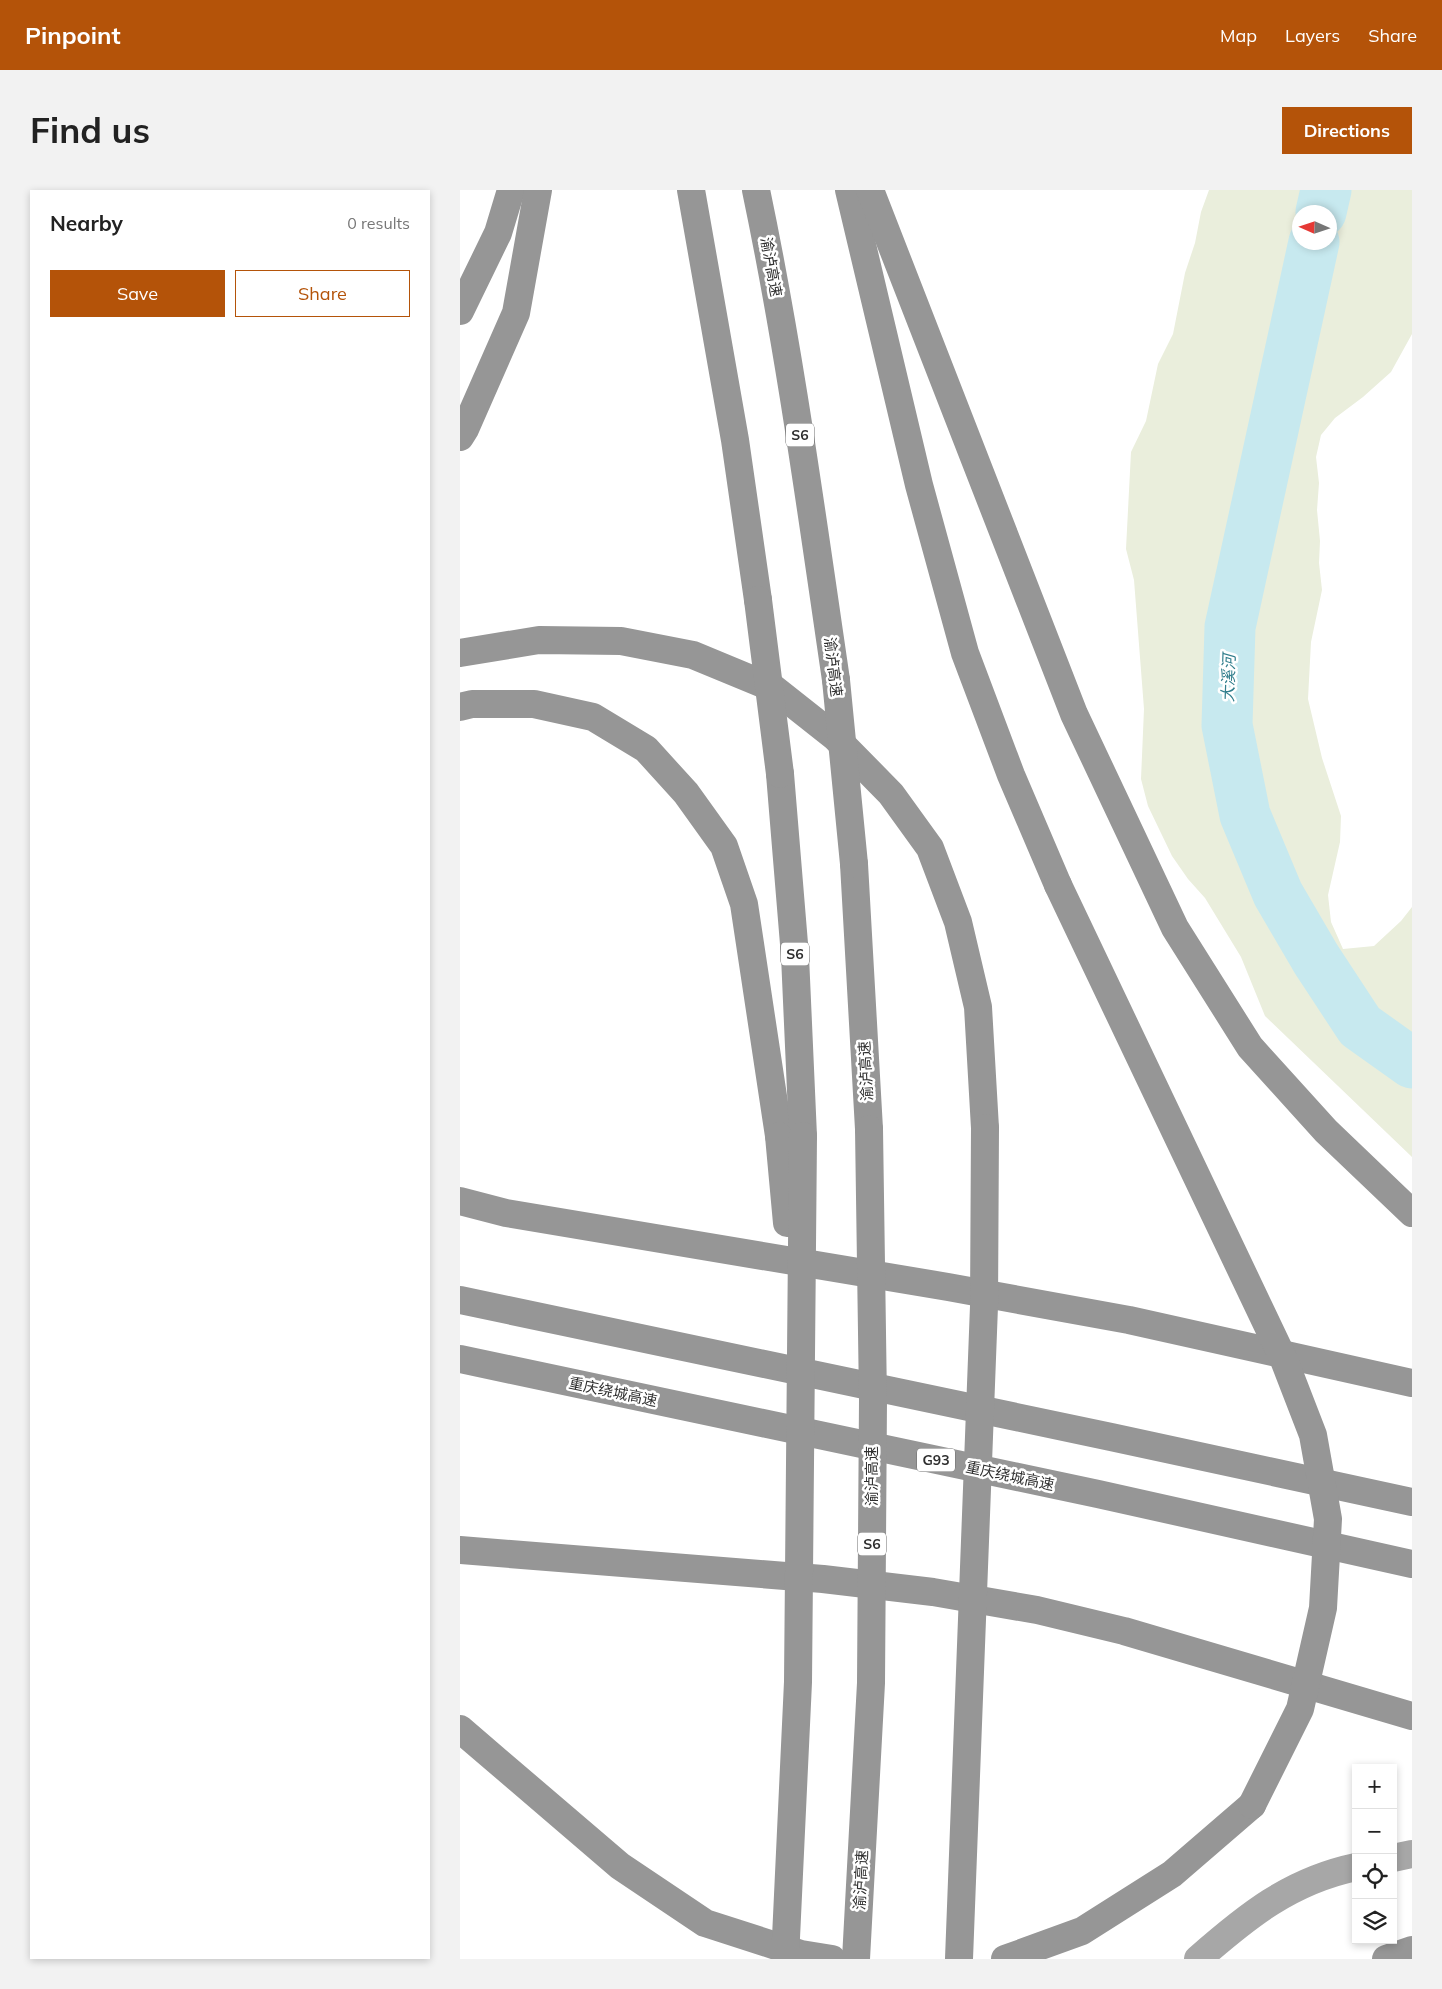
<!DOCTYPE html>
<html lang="en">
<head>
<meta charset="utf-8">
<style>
	body { margin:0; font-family:Mulish,"Noto Sans SC",sans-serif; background:#f2f2f2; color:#222 }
	.controls { position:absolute; right:15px; bottom:15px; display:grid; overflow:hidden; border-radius:0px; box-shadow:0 2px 8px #0003 }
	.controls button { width:45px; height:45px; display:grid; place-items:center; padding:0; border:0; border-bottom:1px solid #e0e0e0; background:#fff; color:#222; font:25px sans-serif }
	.compass { position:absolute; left:832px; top:15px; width:45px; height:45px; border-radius:50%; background:#fff; box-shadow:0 2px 8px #0003; rotate:273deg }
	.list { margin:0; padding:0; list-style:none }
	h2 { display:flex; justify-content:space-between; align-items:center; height:65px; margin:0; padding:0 20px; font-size:21px }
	h2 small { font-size:16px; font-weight:400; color:#767676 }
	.actions { display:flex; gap:10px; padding:15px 20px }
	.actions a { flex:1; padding:11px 0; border:1px solid #b45309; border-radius:0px; text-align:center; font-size:18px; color:#b45309 }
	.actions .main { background:#b45309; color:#fff }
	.icon { flex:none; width:28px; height:28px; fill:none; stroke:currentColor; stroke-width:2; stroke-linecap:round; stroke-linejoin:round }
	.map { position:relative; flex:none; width:952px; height:1769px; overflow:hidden; border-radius:0px }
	header { display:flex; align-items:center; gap:30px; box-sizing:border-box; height:70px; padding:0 25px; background:#b45309; color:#fff }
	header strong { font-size:24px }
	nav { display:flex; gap:28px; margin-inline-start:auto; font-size:18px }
	.intro { display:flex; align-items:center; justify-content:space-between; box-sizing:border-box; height:120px; padding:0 30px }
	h1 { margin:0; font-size:35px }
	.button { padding:12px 22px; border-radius:0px; background:#b45309; color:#fff; font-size:18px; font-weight:700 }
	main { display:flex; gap:30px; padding:0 30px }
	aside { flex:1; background:#fff; border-radius:0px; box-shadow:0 2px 8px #0003 }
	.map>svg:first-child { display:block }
</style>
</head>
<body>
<header>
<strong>Pinpoint</strong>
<nav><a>Map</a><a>Layers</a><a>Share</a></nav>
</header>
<div class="intro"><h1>Find us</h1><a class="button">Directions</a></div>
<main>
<aside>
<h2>Nearby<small>0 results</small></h2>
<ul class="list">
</ul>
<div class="actions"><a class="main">Save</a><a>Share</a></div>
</aside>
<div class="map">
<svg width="952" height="1769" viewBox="0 0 952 1769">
	<rect width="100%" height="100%" fill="#fff"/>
	<path fill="#eaeedc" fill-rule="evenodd" d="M 749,0 L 952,0 L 952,144 L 931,182 L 903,207 L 875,228 L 861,245 L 856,267 L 859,293 L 857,320 L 860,351 L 859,373 L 862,400 L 851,452 L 848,509 L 862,568 L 881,626 L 880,652 L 868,705 L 871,732 L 883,759 L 914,756 L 941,731 L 952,717 L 952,967 L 805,826 L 781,767 L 745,708 L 728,689 L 712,666 L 688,616 L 681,589 L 684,519 L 674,390 L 666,359 L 671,262 L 686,231 L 698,174 L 713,144 L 725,83 L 735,53 L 741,22 ZM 839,22 L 869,22 L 869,52 L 839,52 Z"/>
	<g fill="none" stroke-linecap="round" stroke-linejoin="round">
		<g stroke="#c7e9ef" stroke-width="51">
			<polyline points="861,22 866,0"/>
			<polyline points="854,52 770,437 767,535 785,625 818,704 856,769 900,836 952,873"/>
		</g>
		<g stroke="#a7a7a7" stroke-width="28">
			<polyline points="933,1668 952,1664"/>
			<path d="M 738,1769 C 787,1726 830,1691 896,1677"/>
		</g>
		<g stroke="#969696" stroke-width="28">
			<polyline points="231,0 275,250 298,410"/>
			<path d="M 296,0 C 330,162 352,327 376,490"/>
			<polyline points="389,0 459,295 505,463 551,585 598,695"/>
			<polyline points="410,0 614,524 715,738 790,857 866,941 952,1023"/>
			<polyline points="0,121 38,43 51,0"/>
			<polyline points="0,247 5,239 56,123 78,0"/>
			<polyline points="0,463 79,450 161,451 233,465 313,498 375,547 431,604 470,658 498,732 518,817 525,938"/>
			<polyline points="0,517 12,514 74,514 133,527 186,559 226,603 264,656 284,714 319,946"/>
			<polyline points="320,584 335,766 343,946"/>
			<polyline points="394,674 409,939"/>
			<polyline points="0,1011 46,1023 488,1097 669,1130 952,1193"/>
			<polyline points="0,1110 651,1247 952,1312"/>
			<polyline points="0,1169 638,1304 952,1374"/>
			<polyline points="0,1360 363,1389 473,1402 577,1420 664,1441 952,1526"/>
			<polyline points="0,1539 160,1676 245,1733 341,1764 372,1769"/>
			<polyline points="545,1769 622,1741 712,1684 792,1615"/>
			<polyline points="926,1769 952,1760"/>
		</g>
		<g stroke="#969696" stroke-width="28">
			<polyline points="298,410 320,584"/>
			<polyline points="376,490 394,674"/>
			<polyline points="598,695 824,1170 853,1245 868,1329 863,1418 840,1519 792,1615"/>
			<polyline points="319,946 327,1033"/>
			<polyline points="325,1769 338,1492 343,946"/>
			<polyline points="396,1769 411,1493 413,1210 409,939"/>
			<polyline points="499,1769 524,1116 525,938"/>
		</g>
	</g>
	<g text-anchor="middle" stroke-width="5" stroke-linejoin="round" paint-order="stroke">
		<g fill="#fff" stroke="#6d6d6d" stroke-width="1">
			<rect x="326" y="233.5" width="28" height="23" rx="4"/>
			<rect x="321" y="752.5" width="28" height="23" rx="4"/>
			<rect x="457" y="1258.5" width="38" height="23" rx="4"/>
			<rect x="398" y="1342.5" width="28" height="23" rx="4"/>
		</g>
		<g font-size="14" font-weight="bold" fill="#2f2f2f">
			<text x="340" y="250">S6</text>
			<text x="335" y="769">S6</text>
			<text x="476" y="1275">G93</text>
			<text x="412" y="1359">S6</text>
		</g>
		<g font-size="15" fill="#2f2f2f" stroke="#fff">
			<text transform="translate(311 77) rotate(80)" y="5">渝泸高速</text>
			<text transform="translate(373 477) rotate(83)" y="5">渝泸高速</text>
			<text transform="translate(406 881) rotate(-93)" y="5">渝泸高速</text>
			<text transform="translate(153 1202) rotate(12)" y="5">重庆绕城高速</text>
			<text transform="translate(412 1286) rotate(-90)" y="5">渝泸高速</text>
			<text transform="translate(550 1286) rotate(12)" y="5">重庆绕城高速</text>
			<text transform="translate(401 1690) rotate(-87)" y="5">渝泸高速</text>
		</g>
		<g font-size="16" font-style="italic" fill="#317e8c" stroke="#fff">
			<text transform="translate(768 488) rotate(-88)" y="6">大溪河</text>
		</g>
	</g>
</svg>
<div class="controls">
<button>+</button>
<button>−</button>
<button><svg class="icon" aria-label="locate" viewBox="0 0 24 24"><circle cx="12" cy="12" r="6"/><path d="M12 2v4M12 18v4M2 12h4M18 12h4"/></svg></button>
<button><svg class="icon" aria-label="layers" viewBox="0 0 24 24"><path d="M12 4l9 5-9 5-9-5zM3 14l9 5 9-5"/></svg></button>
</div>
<svg class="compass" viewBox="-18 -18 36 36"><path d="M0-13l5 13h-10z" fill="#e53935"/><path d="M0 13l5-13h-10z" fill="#767676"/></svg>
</div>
</main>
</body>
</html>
